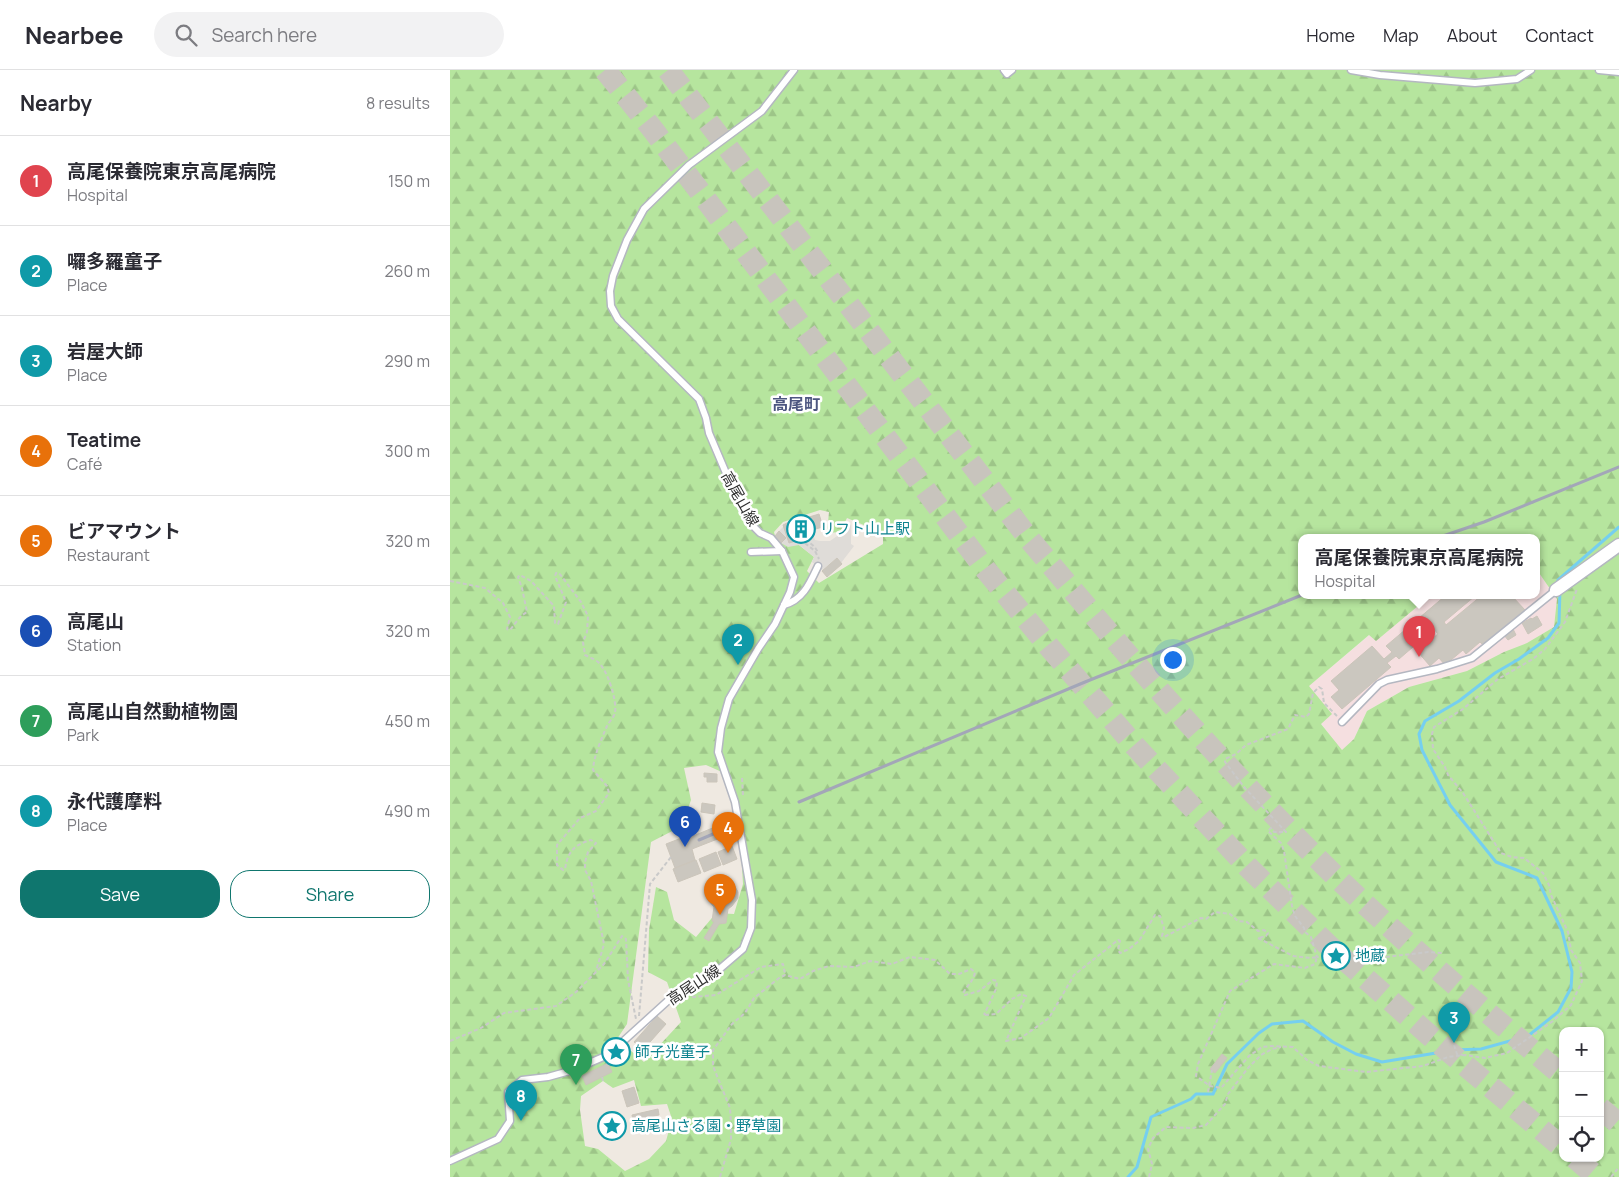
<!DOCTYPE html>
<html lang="en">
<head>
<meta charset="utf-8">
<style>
	body { margin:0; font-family:Manrope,"Noto Sans JP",sans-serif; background:#f2f2f3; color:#2b2b33 }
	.controls { position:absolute; right:15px; bottom:15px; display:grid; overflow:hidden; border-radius:10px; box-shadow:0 1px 4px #0004 }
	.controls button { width:45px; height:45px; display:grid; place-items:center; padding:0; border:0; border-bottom:1px solid #e1e1e2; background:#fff; color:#2b2b33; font:25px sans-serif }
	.you { position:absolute; left:722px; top:589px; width:18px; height:18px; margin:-12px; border:4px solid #fff; border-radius:50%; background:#1a73e8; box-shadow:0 0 0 8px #1a73e833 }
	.badge { display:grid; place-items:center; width:32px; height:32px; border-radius:50%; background:#0f766e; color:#fff; font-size:16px; font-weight:700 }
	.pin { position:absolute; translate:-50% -41px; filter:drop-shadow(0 1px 2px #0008) }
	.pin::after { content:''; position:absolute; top:26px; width:18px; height:15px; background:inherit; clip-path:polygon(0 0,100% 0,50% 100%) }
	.popup { position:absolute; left:848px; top:464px; width:242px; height:65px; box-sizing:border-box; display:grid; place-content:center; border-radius:10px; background:#fff; filter:drop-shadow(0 1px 4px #0005); font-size:16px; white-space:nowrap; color:#7c7c81 }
	.popup b { font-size:19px; color:#2b2b33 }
	.popup::after { content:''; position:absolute; left:50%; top:100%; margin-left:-10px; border:10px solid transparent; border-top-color:#fff }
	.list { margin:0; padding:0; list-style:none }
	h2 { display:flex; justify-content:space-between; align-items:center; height:65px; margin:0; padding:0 20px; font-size:21px }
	h2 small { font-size:16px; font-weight:400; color:#7c7c81 }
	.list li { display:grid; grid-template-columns:32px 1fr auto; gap:15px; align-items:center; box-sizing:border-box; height:90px; padding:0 20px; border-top:1px solid #e1e1e2 }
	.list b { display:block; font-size:19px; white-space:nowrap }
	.list p { margin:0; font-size:16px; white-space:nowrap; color:#7c7c81 }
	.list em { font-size:16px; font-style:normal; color:#7c7c81 }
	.actions { display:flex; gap:10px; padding:15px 20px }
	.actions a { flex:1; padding:11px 0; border:1px solid #0f766e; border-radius:20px; text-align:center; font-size:18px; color:#0f766e }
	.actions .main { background:#0f766e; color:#fff }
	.icon { flex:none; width:28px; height:28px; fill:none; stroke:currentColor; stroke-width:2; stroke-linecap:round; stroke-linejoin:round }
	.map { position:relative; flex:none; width:1169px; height:1107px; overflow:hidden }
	header { display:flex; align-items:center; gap:30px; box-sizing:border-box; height:70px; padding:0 25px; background:#fff; border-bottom:1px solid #e1e1e2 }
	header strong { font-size:24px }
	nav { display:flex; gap:28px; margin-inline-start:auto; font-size:18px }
	.search { width:350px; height:45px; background:#f2f2f3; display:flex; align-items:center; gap:12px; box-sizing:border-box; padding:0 18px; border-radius:28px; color:#7c7c81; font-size:19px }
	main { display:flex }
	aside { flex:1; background:#fff }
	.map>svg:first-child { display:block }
</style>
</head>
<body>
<header>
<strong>Nearbee</strong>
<div class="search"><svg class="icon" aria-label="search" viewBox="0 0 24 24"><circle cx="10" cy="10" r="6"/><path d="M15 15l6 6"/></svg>Search here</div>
<nav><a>Home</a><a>Map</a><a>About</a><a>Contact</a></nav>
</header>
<main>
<aside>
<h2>Nearby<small>8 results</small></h2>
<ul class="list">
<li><span class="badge" style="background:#e0444e">1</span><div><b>高尾保養院東京高尾病院</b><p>Hospital</p></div><em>150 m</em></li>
<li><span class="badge" style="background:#0f9aa8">2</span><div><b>囉多羅童子</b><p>Place</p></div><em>260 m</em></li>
<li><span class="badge" style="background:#0f9aa8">3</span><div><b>岩屋大師</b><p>Place</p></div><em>290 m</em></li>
<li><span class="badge" style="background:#e8710a">4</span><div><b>Teatime</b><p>Café</p></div><em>300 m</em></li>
<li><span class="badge" style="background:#e8710a">5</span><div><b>ビアマウント</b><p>Restaurant</p></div><em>320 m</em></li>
<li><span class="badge" style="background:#1a4fb4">6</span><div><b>高尾山</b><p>Station</p></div><em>320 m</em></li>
<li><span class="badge" style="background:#2e9e5b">7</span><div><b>高尾山自然動植物園</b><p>Park</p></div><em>450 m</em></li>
<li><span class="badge" style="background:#0f9aa8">8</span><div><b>永代護摩料</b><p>Place</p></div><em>490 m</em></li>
</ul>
<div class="actions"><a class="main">Save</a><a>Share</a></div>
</aside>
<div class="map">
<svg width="1169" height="1107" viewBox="0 0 1169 1107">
	<defs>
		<pattern id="forest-firs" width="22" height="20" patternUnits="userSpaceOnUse" patternTransform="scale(1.25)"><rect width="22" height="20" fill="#b6e59e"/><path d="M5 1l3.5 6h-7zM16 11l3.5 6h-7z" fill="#9dc588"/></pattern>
	</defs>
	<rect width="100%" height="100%" fill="#efe9e1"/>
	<polygon fill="#f5dfe0" points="1087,499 1107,529 1104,557 1077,573 1054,582 1017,601 959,617 917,641 904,669 892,681 871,653 881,644 859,616 920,565 926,571 980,526 1086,526"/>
	<path fill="url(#forest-firs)" fill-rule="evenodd" d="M 0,0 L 1169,0 L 1169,1107 L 0,1107 ZM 370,440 L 379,442 L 377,463 L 390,462 L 397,448 L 433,463 L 433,474 L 369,513 L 357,501 L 364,487 L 349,475 L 331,473 L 325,466 L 324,462 L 333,452 ZM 852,468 L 1086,468 L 1087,500 L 1107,529 L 1104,557 L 1077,573 L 1054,582 L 1017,601 L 959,617 L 917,641 L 904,669 L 892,680 L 871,654 L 882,644 L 859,616 L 919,565 L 926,571 L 980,526 L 852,526 ZM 256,695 L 281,706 L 289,746 L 293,814 L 284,844 L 266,843 L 246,867 L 224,850 L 217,822 L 206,817 L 199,860 L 198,902 L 217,912 L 231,952 L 194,992 L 167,969 L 177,954 L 201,772 L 232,756 L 241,730 L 234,698 ZM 1113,961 L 1150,961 L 1150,1088 L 1113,1088 ZM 184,1010 L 191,1036 L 217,1034 L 222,1049 L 216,1071 L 199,1089 L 175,1101 L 148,1079 L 135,1076 L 130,1040 L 131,1026 L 153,1011 L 163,1018 Z"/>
	<polygon fill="#dfdcd8" points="397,452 401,454 401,474 404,476 391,493 387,488 372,500 362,492 364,487 349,475 338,477 331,473 336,468 329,461 334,456 339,473 356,468 354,462 361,460 365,470 370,471 380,471 393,462 398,456"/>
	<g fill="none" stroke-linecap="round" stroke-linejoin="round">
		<g stroke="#75cff0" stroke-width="3">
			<polyline points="1107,514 1108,510 1169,457"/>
			<polyline points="678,1107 687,1097 701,1047 741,1029 746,1024 763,1024 777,994 809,963 822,954 853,951 883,972 906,984 932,992 1004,980 1031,979 1078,966 1108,942 1121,918 1122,902 1112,861 1087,808 1046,792 1000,735 972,680 969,664 975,651 1009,631 1045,603 1069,589 1098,568 1109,553 1110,520"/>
		</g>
	</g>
	<g fill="#cbc7bf" stroke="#cbc5ba">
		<polygon points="369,444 373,457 354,462 356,468 339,473 333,455 345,449 346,451"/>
		<polygon points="329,461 336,468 331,473 325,466"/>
		<polygon points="387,488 392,494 377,507 372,501"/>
		<polygon points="995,526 1025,526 994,552 996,555 1031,526 1048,526 1052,530 1057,526 1062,526 1075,540 1033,575 1030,572 1016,584 1013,580 995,595 989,588 980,596 967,581 988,564 984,559 949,589 946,586 937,593 941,597 892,639 881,627 889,620 881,611 922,576 934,589 942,582 936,576"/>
		<polygon points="1087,546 1092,555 1078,564 1072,553 1081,548 1082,549"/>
		<polygon points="1063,559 1066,565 1058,570 1054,565"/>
		<polygon points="254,703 267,704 267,712 257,712 257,707 254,707"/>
		<polygon points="252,733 265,735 264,744 251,742"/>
		<polygon points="265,757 270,768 242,779 245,790 225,798 216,774 234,767 236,769"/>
		<polygon points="282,776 287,789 273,795 268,782"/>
		<polygon points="266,782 271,795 254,802 249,789"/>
		<polygon points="246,790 251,803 228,812 223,799"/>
		<polygon points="274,809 283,813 288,822 288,828 282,836 278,839 276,853 269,854 259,871 254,868 264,852 262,851 264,837 258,830 258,820 264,812"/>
		<polygon points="207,946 216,954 193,980 184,972"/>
		<polygon points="772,984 777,988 765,1003 760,999"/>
		<polygon points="158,993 162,1002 136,1015 132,1006"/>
		<polygon points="184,1017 189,1033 177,1037 172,1021"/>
		<polygon points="208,1039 209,1045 183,1051 182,1045"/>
	</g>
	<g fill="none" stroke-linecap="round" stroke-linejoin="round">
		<g stroke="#c8c4bd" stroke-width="22" stroke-dasharray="22 11" stroke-linecap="butt">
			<polyline points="155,0 204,61 536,500 601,579 685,676 798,797 877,874 978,964 1113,1078"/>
			<path d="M 218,0 L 580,470 C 665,571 751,671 844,765 C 928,851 1021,929 1113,1006"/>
			<polyline points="1150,1038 1169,1054"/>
			<polyline points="1125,1088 1147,1107"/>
		</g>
		<defs>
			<g id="service">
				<polyline points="554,0 557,4 562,0"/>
				<polyline points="901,0 930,5 1025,13 1067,9 1081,0"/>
				<polyline points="1149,0 1169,2"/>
				<polyline points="301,482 332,481"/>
				<path d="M 334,535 C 353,530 360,513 368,496"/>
				<polyline points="892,652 929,614 937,610 987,599 1022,588 1106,520"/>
				<polyline points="0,1091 48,1069 60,1051 58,1022 72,1010 98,1007 123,1000 158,985 222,927 265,903 293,879 301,858 302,830 285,732 268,682 271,658 279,629 308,579 325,554 340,522 344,507 332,481 321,468 310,463 301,454 287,429 259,363 256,348 249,329 168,249 161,236 160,221 163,206 177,170 194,139 239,95 312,41 344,0"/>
			</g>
			<polyline id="minor" points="1106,520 1169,475"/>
		</defs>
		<use href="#service" stroke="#b4b7c1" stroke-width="9"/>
		<use href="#minor" stroke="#b4b7c1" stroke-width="15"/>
		<g stroke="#c9c9c9" stroke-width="2" stroke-dasharray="4 2.5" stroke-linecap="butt">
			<polyline points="352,453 347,455 351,470 365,481 369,489"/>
			<path d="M 353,459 L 351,459 C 356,475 364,472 368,483"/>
			<path d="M 0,511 L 35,518 L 53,533 L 60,547 L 57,559 L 60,560 L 71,546 L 77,542 L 72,518 L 68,507 L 70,505 L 81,511 L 104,536 L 105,553 L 108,554 L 116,532 L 105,506 L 106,503 L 109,503 L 131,532 L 138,546 L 137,562 L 133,572 L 135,585 C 139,587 144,589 148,592 C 158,601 167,630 165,643 C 164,647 159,652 157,656 C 151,670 144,685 143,700 L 157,716 L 159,723 L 146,741 L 130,748 L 107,775 L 107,795 L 113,800 L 115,799 C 118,781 124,775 141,770 L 146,773 L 138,782 L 135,792 L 135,800 L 141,811 L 154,874 L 146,901"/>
			<polyline points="887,646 874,633 872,619 869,617 863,623 859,644 856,647 845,645 838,659 796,675 786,684 775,689 775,692 794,717 836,762 824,762 821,758 818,761 831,773 834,781 842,836 845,846 854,858 855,862 861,867 867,887 881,886 890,888 936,887 978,882 992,883"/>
			<polyline points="292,708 293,726"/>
			<polyline points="808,868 843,886 861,888 867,887 865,894 855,898 824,894 780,921 748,994 746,1006 760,1016 771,1018 799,986 812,977 821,976 843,977 857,990 869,996 916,1002 973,996 998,987 1015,985 1035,988 1057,983 1103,951 1121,935 1132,911 1130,893 1121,880 1118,862 1101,825 1099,815 1093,803 1074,788 1062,787 1051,783 1013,723 998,705 995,697 983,679 982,664 984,657 1013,639 1048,609 1083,589 1095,579 1115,552 1127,519"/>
			<polyline points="242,927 266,925 311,897 333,894 335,904"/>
			<polyline points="535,945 546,944 562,929 571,924 576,926 556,971 571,968 599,948 624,905 668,870 670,871 668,880 670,883 679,879 689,871 705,845 710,846 714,858 712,866 714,867 751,848 756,849 765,842 780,844 788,851 797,852 808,861 814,860 818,863 816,866 808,868"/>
			<polyline points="189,946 200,814 221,787"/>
			<polyline points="0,971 31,958 54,943 106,936 126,922 154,894 172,866 176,869 178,910 186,949"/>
			<polyline points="1004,975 1007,984 1013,985"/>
			<polyline points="152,1007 153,1011"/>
			<polyline points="758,1022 762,1000"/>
			<path d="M 270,1107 L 281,1069 L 281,1053 L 280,1038 L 263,996 L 263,980 L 282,954 L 295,943 L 304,928 L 329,908 L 335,905 L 350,909 L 363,901 L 379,896 L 404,897 L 420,891 L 442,894 L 460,887 L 485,890 L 500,904 L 509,904 L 521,899 L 525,902 C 523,913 517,914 513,924 L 515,925 L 529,921 L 543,910 L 547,911 L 546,919 L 534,945"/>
			<polyline points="699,1107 702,1094 698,1079 703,1068 716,1057 743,1058 756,1055 775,1034 778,1024 798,998 811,985 822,979 831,977"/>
			<polyline points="1161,1107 1169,1097"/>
		</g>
		<use href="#service" stroke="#fff" stroke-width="6"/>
		<use href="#minor" stroke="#fff" stroke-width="12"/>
		<g stroke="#a3a6b8" stroke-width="3">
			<polyline points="987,468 1034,452 1169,397"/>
			<polyline points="349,732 635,612 852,525"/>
			<polyline points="249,770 275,759"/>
		</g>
	</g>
	<defs>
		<symbol id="building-ring" viewBox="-11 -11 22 22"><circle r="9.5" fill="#fff" stroke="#0f9aa8" stroke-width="1.5"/><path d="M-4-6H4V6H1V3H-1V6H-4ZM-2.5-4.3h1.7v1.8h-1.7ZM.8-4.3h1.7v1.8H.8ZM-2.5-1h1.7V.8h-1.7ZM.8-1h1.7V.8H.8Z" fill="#0f9aa8"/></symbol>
		<symbol id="sight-ring" viewBox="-11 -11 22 22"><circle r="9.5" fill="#fff" stroke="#0f9aa8" stroke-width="1.5"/><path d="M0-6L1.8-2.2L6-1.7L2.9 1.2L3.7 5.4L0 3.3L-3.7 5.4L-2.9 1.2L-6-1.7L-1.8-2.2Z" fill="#0f9aa8"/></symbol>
	</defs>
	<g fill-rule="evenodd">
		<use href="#building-ring" x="335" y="443" width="32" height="32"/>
		<use href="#sight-ring" x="870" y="870" width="32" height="32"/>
		<use href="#sight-ring" x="150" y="966" width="32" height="32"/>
		<use href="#sight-ring" x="146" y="1040" width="32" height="32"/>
	</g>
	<g text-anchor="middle" stroke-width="5" stroke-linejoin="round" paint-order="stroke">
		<g font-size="15" fill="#2e2e2e" stroke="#fff">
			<text transform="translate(290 429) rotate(61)" y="5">高尾山線</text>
			<text transform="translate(244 915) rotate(-33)" y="5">高尾山線</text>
		</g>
		<g font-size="15" fill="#0d838f" stroke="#fff" text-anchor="start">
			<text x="370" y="464">リフト山上駅</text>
			<text x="905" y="891">地蔵</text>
			<text x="185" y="987">師子光童子</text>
			<text x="181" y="1061">高尾山さる園・野草園</text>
		</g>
		<g font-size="16" font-weight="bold" fill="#4d5680" stroke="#fff">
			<text x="346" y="340">高尾町</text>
		</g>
	</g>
</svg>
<div class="controls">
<button>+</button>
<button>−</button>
<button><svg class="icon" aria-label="locate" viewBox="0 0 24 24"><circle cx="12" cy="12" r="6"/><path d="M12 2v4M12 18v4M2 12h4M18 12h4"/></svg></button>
</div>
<div class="you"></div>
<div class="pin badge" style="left:969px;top:587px;background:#e0444e">1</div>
<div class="popup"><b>高尾保養院東京高尾病院</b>Hospital</div>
<div class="pin badge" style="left:288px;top:595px;background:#0f9aa8">2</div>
<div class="pin badge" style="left:1004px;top:973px;background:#0f9aa8">3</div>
<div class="pin badge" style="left:278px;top:783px;background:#e8710a">4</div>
<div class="pin badge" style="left:270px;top:845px;background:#e8710a">5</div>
<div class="pin badge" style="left:235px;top:777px;background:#1a4fb4">6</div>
<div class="pin badge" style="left:126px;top:1015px;background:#2e9e5b">7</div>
<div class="pin badge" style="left:71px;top:1051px;background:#0f9aa8">8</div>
</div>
</main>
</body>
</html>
